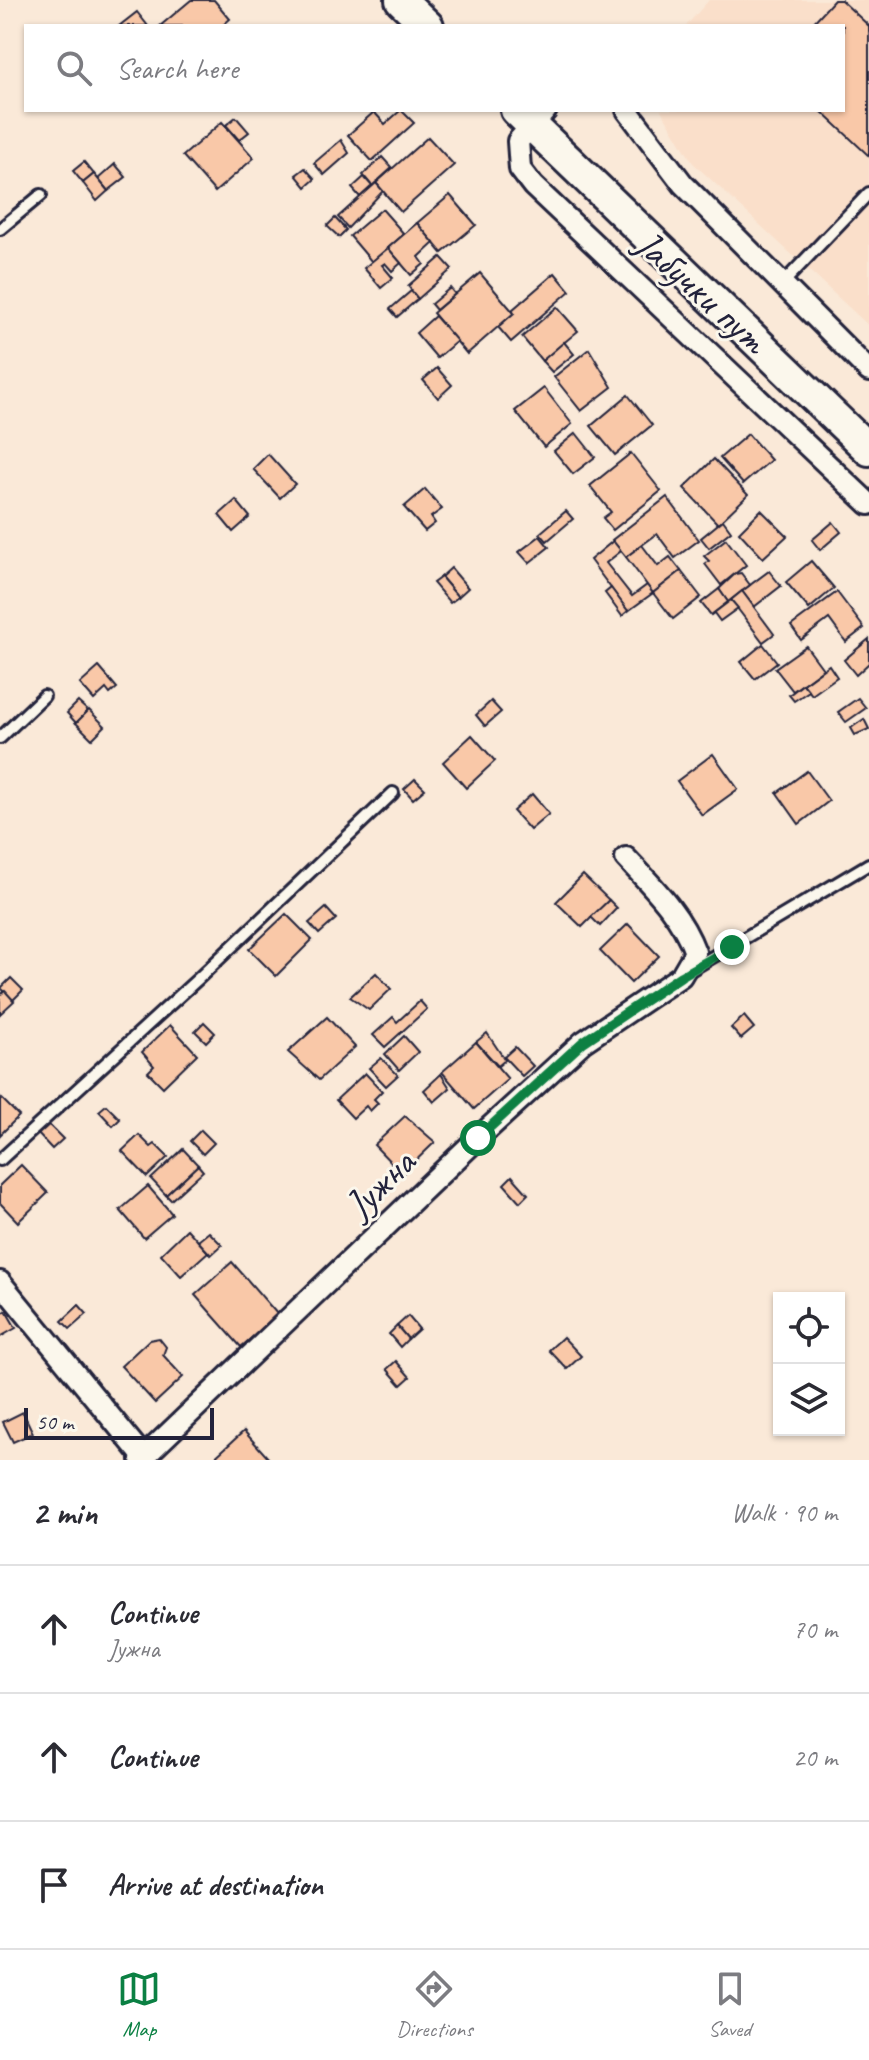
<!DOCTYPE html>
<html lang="en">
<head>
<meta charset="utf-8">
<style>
	body { margin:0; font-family:Caveat,sans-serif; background:#f2f2f3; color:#2b2b33 }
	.controls { position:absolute; right:24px; bottom:24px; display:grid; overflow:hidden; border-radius:0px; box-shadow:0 2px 6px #0004 }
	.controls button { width:72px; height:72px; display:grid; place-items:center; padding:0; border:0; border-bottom:2px solid #e1e1e2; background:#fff; color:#2b2b33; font:40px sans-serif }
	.scale { position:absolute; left:24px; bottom:20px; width:190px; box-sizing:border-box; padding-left:8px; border:4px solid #22223b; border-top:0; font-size:22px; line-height:28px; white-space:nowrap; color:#22223b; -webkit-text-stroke:6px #fbf7ec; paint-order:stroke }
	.stop { position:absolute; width:24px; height:24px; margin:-18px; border:6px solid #0b8043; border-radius:50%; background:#fff }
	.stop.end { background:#0b8043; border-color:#fff; box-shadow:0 2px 8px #0008 }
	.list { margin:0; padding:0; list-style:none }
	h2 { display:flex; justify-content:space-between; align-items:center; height:104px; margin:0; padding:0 32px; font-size:34px }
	h2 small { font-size:26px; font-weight:400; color:#7c7c81 }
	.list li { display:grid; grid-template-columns:52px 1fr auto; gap:24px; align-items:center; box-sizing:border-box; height:128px; padding:0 32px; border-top:2px solid #e1e1e2 }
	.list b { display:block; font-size:30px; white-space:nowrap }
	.list p { margin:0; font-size:26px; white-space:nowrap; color:#7c7c81 }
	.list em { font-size:26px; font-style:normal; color:#7c7c81 }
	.icon { flex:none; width:44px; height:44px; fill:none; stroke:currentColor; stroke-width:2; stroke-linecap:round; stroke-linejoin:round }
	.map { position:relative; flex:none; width:869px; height:1460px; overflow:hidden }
	.search { position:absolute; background:#fff; box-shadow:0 2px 6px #0004; left:24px; right:24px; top:24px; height:88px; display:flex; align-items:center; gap:20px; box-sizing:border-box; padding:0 28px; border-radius:0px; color:#7c7c81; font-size:30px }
	.sheet { height:488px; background:#fff }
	nav { display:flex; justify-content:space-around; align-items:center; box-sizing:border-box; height:112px; border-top:2px solid #e1e1e2; background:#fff; font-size:22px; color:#7c7c81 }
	nav a { display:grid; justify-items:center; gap:4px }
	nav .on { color:#0b8043 }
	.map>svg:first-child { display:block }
</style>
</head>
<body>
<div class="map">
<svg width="869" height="1460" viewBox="0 0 869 1460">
	<rect width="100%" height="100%" fill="#fae9d8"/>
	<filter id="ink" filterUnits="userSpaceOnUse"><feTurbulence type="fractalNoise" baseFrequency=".0125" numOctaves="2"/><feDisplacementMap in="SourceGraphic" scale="16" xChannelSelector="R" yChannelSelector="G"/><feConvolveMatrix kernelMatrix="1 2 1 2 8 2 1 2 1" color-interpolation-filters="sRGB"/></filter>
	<g filter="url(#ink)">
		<polygon fill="#fadfca" points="709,0 869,0 869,326 693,163 661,110 843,110 843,26 686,26"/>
		<g fill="#f9c8a8" stroke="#22223b" stroke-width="2">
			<polygon points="191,0 214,0 230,19 222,26 160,26"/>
			<polygon points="834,0 841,0 869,26 869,156 820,110 843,110 843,26 810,26"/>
			<polygon points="137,12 148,26 119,26"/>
			<polygon points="401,110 414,123 372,161 348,135 374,112 385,124"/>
			<polygon points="236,117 249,132 239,140 226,125"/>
			<polygon points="222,122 254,158 215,192 183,156"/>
			<polygon points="428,137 454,165 401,212 376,183"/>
			<polygon points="341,140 349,153 324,175 314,163"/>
			<polygon points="382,157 392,168 372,186 363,175"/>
			<polygon points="84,162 94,174 83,183 73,171"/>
			<polygon points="115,164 126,177 108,191 98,179"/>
			<polygon points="305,168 315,179 306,187 296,175"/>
			<polygon points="94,174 108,191 97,201 83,183"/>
			<polygon points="364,177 372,186 360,197 352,188"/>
			<polygon points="376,183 383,191 348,228 338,217"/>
			<polygon points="450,195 476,225 442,253 417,223"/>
			<polygon points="382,209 404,234 372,262 350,236"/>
			<polygon points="335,218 346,230 339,237 327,226"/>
			<polygon points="417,223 434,243 419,257 424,264 411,275 388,248"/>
			<polygon points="388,248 401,263 392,271 385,263 382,265 393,278 381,288 364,268"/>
			<polygon points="441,257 452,269 418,299 408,286"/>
			<polygon points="480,273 514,313 467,354 433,313"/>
			<polygon points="555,273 570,291 511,342 498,327 514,313 512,310"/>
			<polygon points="450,288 455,294 436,310 431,304"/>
			<polygon points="411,291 418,299 397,317 390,309"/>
			<polygon points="557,307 578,331 542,361 522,337"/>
			<polygon points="435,316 457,341 437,358 416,333"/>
			<polygon points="564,342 574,354 552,372 542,361"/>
			<polygon points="589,349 612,387 581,411 554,377"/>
			<polygon points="437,368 452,385 438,398 423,380"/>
			<polygon points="544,388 572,424 544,447 515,411"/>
			<polygon points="628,395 652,425 615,455 591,426"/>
			<polygon points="576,433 595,457 573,474 554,451"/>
			<polygon points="748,434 771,460 743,484 720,458"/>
			<polygon points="631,453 661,491 613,530 603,518 611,512 590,486"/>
			<polygon points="268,454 295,484 280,498 253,469"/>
			<polygon points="714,459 748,495 718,524 684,488"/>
			<polygon points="425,489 442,509 431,517 435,523 425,531 404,507"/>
			<polygon points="667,497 699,540 675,558 657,534 626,557 612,540"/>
			<polygon points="236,500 250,517 233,532 219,515"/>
			<polygon points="761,510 787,536 763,558 739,532"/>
			<polygon points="566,511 573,519 547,541 540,533"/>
			<polygon points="723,520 731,531 709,548 701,538"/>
			<polygon points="833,522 841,532 820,550 812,540"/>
			<polygon points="540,536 549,547 529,563 519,552"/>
			<polygon points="726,539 746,565 721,585 705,564 709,561 704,556"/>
			<polygon points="613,541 621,551 606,563 632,596 647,585 653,593 628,611 590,560"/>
			<polygon points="642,545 658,566 670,557 681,571 653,593 626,557"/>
			<polygon points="811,561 834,588 809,609 786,582"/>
			<polygon points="451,568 468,588 458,597 441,577"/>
			<polygon points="681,571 701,597 673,619 653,593"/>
			<polygon points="769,571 781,586 754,607 742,591"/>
			<polygon points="741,573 750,585 728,602 719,589 735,574"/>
			<polygon points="441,577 458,597 450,603 433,583"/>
			<polygon points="611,588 628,611 622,616 605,593"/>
			<polygon points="719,589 728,602 711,615 701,603"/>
			<polygon points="742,591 774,634 763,642 731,600"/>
			<polygon points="837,592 864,628 846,642 829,619 801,640 791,626"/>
			<polygon points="731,600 738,608 720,621 714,613"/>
			<polygon points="869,639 869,663 856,675 844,660"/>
			<polygon points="763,644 777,662 755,679 741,662"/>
			<polygon points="806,646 823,669 793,691 775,668"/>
			<polygon points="829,665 837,677 812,695 803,684"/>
			<polygon points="99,667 117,688 110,694 106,689 94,700 80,684"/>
			<polygon points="803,684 809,691 794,701 789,695"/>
			<polygon points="858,698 866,708 846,722 838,712"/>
			<polygon points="491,701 501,712 485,726 476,715"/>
			<polygon points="78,702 88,711 76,723 67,713"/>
			<polygon points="89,710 105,726 92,739 76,723"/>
			<polygon points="864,719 869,729 855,735 851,728"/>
			<polygon points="472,735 495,761 466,788 443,762"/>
			<polygon points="713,754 738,789 702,815 677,781"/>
			<polygon points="807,771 829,801 799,824 777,793"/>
			<polygon points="415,779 425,789 413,799 404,789"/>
			<polygon points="532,794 549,814 530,830 513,811"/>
			<polygon points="583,875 609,900 582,927 556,902"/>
			<polygon points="609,900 617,908 600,926 591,917"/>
			<polygon points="326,908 336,919 319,934 309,923"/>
			<polygon points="286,914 312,940 276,976 249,949"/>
			<polygon points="628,924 659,956 631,983 600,951"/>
			<polygon points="376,973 391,989 369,1010 350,997"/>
			<polygon points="11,978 23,990 13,1000 1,988"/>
			<polygon points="5,991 14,1001 0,1014 0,995"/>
			<polygon points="420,1001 427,1009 385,1047 373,1035 393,1017 397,1022"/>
			<polygon points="744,1016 754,1028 741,1039 731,1028"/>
			<polygon points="327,1017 355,1047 319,1080 288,1052"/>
			<polygon points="204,1022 215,1033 206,1042 195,1031"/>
			<polygon points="170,1025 197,1054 163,1087 148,1072 154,1066 142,1052"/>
			<polygon points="487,1033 505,1060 498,1066 476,1042"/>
			<polygon points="404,1036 418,1052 399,1070 385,1054"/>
			<polygon points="476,1042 508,1079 474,1109 442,1072"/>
			<polygon points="515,1047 533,1066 522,1076 504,1057"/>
			<polygon points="381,1058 398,1075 386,1086 369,1068"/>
			<polygon points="365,1073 382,1091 374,1099 378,1103 370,1111 366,1106 353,1118 336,1100"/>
			<polygon points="441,1074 450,1088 434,1102 424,1090"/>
			<polygon points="0,1097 19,1116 0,1135"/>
			<polygon points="106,1105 120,1119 113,1126 99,1111"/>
			<polygon points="405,1116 435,1142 402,1174 374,1145"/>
			<polygon points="46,1122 63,1139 52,1149 36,1132"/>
			<polygon points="201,1130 214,1143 203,1154 190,1141"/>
			<polygon points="139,1135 151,1147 155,1144 168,1157 147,1177 122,1151"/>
			<polygon points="183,1149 198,1165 166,1195 151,1179"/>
			<polygon points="21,1165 48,1193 18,1222 0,1203 0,1185"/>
			<polygon points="198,1165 203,1171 171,1200 166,1195"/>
			<polygon points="512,1176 528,1194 520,1202 504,1184"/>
			<polygon points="148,1186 172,1214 144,1238 120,1210"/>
			<polygon points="187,1229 208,1252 181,1276 161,1254"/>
			<polygon points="209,1232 222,1245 211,1255 198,1241"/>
			<polygon points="232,1262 278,1315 241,1347 195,1295"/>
			<polygon points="79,1305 87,1314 70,1329 62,1321"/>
			<polygon points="6,1311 16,1328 0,1337 0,1315"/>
			<polygon points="408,1316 419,1329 408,1339 397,1326"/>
			<polygon points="397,1326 408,1339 400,1347 389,1334"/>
			<polygon points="563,1337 581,1356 567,1369 549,1350"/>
			<polygon points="159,1338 166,1347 163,1355 183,1377 155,1403 121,1366 149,1340"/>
			<polygon points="396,1361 410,1377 401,1385 387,1369"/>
			<polygon points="23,1412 33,1433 13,1442 3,1422"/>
			<polygon points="244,1431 270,1460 212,1460"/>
		</g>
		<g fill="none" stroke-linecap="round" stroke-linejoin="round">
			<defs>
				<g id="service">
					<polyline points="0,229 41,195"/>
					<polyline points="784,282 869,193"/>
					<polyline points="0,738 44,696"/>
					<polyline points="689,971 869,864"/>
					<polyline points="0,1160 199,978 393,793"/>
				</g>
				<g id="minor">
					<polyline points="546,110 518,141 520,169 533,186 869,504"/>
					<polyline points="627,110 683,184 869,371"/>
					<polyline points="0,1282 146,1460"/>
					<path d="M 141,1460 L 478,1138 L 583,1042 L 681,976 L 695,952 C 681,914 653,887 626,858"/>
				</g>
				<g id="secondary">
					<polyline points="401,0 428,26"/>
					<polyline points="516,110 869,450"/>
				</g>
			</defs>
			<use href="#service" stroke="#22223b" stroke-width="16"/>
			<use href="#minor" stroke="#22223b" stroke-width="26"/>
			<use href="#secondary" stroke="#22223b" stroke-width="36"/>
			<use href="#service" stroke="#fbf7ec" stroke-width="10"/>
			<use href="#minor" stroke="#fbf7ec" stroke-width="20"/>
			<use href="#secondary" stroke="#fbf7ec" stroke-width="30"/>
		</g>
	</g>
	<g fill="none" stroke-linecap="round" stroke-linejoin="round" filter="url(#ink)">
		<polyline stroke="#0b8043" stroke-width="10" points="478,1138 583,1042 681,976 732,947"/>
	</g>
	<g text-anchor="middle" stroke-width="6" stroke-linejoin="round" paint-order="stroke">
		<g font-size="40" fill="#22223b" stroke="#fbf7ec">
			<text transform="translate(702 291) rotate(42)" y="14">Јабучки пут</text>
			<text transform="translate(379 1183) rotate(-44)" y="14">Јужна</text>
		</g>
	</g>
</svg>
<div class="controls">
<button><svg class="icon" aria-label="locate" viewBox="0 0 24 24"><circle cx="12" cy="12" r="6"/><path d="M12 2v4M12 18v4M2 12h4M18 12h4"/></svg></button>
<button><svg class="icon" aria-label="layers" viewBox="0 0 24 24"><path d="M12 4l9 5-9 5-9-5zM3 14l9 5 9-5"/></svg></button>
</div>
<div class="scale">50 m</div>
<div class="stop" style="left:478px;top:1138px"></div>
<div class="stop end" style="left:732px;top:947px"></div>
<div class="search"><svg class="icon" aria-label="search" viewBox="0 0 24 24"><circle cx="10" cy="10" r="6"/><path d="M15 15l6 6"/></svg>Search here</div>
</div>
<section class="sheet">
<h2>2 min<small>Walk · 90 m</small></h2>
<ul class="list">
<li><svg class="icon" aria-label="ahead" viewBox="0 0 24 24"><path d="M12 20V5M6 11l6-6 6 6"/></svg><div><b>Continue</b><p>Јужна</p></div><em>70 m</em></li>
<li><svg class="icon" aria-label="ahead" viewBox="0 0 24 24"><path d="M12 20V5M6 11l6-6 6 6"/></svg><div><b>Continue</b></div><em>20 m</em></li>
<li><svg class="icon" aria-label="arrive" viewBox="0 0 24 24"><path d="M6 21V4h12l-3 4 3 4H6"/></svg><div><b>Arrive at destination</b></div></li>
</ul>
</section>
<nav>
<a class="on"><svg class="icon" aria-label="map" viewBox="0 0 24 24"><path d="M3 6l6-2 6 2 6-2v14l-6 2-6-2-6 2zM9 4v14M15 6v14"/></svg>Map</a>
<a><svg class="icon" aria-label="directions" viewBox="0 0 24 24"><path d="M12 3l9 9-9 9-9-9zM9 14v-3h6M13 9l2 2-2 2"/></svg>Directions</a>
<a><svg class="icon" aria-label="saved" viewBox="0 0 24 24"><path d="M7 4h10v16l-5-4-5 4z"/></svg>Saved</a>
</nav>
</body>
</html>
